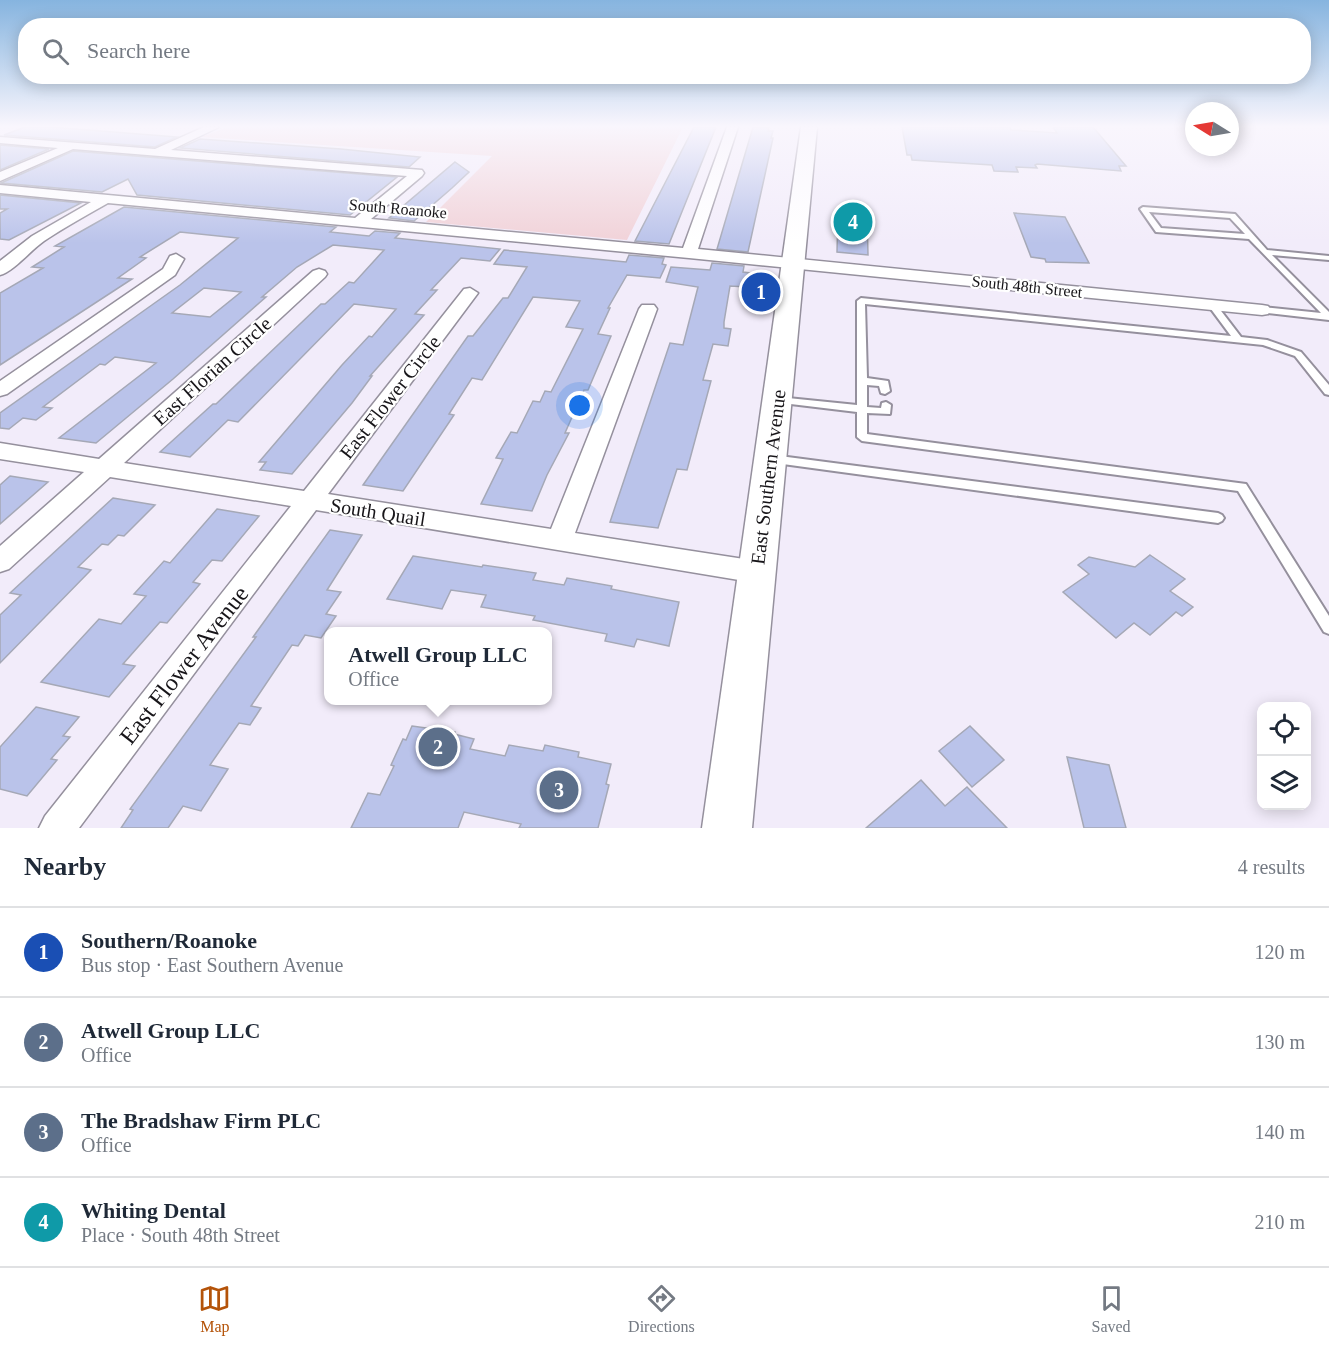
<!DOCTYPE html>
<html lang="en">
<head>
<meta charset="utf-8">
<style>
	body { margin:0; font-family:"Times New Roman",serif; background:#f2f2f3; color:#1f2937 }
	.controls { position:absolute; right:18px; bottom:18px; display:grid; overflow:hidden; border-radius:12px; box-shadow:0 3px 15px #0003 }
	.controls button { width:54px; height:54px; display:grid; place-items:center; padding:0; border:0; border-bottom:2px solid #e0e1e3; background:#fff; color:#1f2937; font:30px sans-serif }
	.compass { position:absolute; left:1185px; top:102px; width:54px; height:54px; border-radius:50%; background:#fff; box-shadow:0 3px 15px #0003; rotate:281deg }
	.you { position:absolute; left:580px; top:406px; width:21px; height:21px; margin:-15px; border:4px solid #fff; border-radius:50%; background:#1a73e8; box-shadow:0 0 0 9px #1a73e833 }
	.badge { display:grid; place-items:center; width:39px; height:39px; border-radius:50%; background:#b45309; color:#fff; font-size:20px; font-weight:700 }
	.pin { position:absolute; translate:-50% -50%; border:3px solid #fff; box-shadow:0 2px 6px #0006 }
	.popup { position:absolute; left:324px; top:627px; width:228px; height:78px; box-sizing:border-box; display:grid; place-content:center; border-radius:12px; background:#fff; filter:drop-shadow(0 2px 4px #0005); font-size:20px; white-space:nowrap; color:#747a83 }
	.popup b { font-size:22px; color:#1f2937 }
	.popup::after { content:''; position:absolute; left:50%; top:100%; margin-left:-12px; border:12px solid transparent; border-top-color:#fff }
	.list { margin:0; padding:0; list-style:none }
	h2 { display:flex; justify-content:space-between; align-items:center; height:78px; margin:0; padding:0 24px; font-size:26px }
	h2 small { font-size:20px; font-weight:400; color:#747a83 }
	.list li { display:grid; grid-template-columns:39px 1fr auto; gap:18px; align-items:center; box-sizing:border-box; height:90px; padding:0 24px; border-top:2px solid #e0e1e3 }
	.list b { display:block; font-size:22px; white-space:nowrap }
	.list p { margin:0; font-size:20px; white-space:nowrap; color:#747a83 }
	.list em { font-size:20px; font-style:normal; color:#747a83 }
	.icon { flex:none; width:33px; height:33px; fill:none; stroke:currentColor; stroke-width:2; stroke-linecap:round; stroke-linejoin:round }
	.map { position:relative; flex:none; width:1329px; height:828px; overflow:hidden }
	.search { position:absolute; background:#fff; box-shadow:0 3px 15px #0003; left:18px; right:18px; top:18px; height:66px; display:flex; align-items:center; gap:15px; box-sizing:border-box; padding:0 21px; border-radius:24px; color:#747a83; font-size:22px }
	.sheet { height:438px; background:#fff }
	nav { display:flex; justify-content:space-around; align-items:center; box-sizing:border-box; height:84px; border-top:2px solid #e0e1e3; background:#fff; font-size:16px; color:#747a83 }
	nav a { display:grid; justify-items:center; gap:3px }
	nav .on { color:#b45309 }
	.map>svg:first-child { display:block }
</style>
</head>
<body>
<div class="map">
<svg width="1329" height="828" viewBox="0 0 1329 828">
	<rect width="100%" height="100%" fill="#f2ecfa"/>
	<polygon fill="#f1d2d8" points="229,127 683,127 627,240 426,222 492,156 201,137"/>
	<g fill="#bac3ea" stroke="#a5a8b6" stroke-width="1.5" fill-rule="evenodd">
		<polygon points="25,127 51,127 177,137 155,147 4,135"/>
		<polygon points="694,127 716,127 669,244 635,241"/>
		<polygon points="753,127 769,128 768,131 773,131 771,138 773,138 748,252 717,249"/>
		<polygon points="902,127 1010,127 1011,130 1057,133 1053,127 1093,127 1126,166 1119,166 1121,171 1037,164 1035,165 1037,168 1016,167 1018,172 994,171 992,165 912,160 911,155 907,155"/>
		<polygon points="200,139 341,149 420,157 409,167 180,148"/>
		<polygon points="0,145 49,149 0,170"/>
		<polygon points="73,151 397,177 350,215 137,195 128,179 102,192 1,183"/>
		<polygon points="455,162 469,172 452,188 414,221 389,218"/>
		<polygon points="0,195 81,203 9,240 0,239 0,213 7,209 0,209"/>
		<path d="M 124,207 L 336,227 L 330,232 L 369,236 L 375,231 L 400,233 L 395,238 L 500,249 L 490,261 L 461,258 L 431,290 L 437,290 L 415,314 L 424,315 L 370,376 L 372,376 L 352,403 L 292,474 L 260,470 L 266,462 L 259,462 L 342,365 L 369,336 L 372,337 L 396,309 L 354,304 L 238,422 L 228,420 L 190,457 L 160,452 L 213,404 L 216,404 L 321,304 L 325,304 L 349,282 L 354,283 L 384,250 L 333,245 L 297,267 L 262,297 L 266,297 L 173,379 L 96,443 L 59,438 L 156,363 L 115,357 L 105,365 L 100,364 L 43,407 L 52,408 L 36,420 L 23,418 L 9,429 L 0,428 L 0,413 L 180,285 L 238,238 L 180,232 L 140,257 L 146,258 L 118,278 L 132,279 L 0,365 L 0,293 L 43,268 L 32,267 L 64,247 L 55,246 ZM 204,288 L 241,292 L 210,317 L 172,313 Z"/>
		<polygon points="838,212 867,214 868,255 837,252"/>
		<polygon points="1014,213 1065,217 1089,263 1046,262 1045,259 1031,257"/>
		<polygon points="504,250 626,262 629,255 664,258 662,264 666,265 660,278 627,275 608,308 610,308 598,334 611,336 588,390 584,390 565,433 569,433 547,475 532,511 481,504 503,459 496,458 511,432 517,433 533,401 540,402 545,391 551,392 583,329 566,327 580,301 533,297 482,380 472,378 449,414 454,415 403,491 363,485 468,336 473,336 503,298 508,298 527,267 494,264"/>
		<polygon points="712,263 744,266 743,272 750,273 747,287 730,286 724,322 724,328 731,329 728,346 713,344 703,380 711,381 687,470 677,469 658,528 610,522 670,343 683,345 698,287 666,282 671,267 710,270"/>
		<polygon points="10,476 48,482 0,524 0,485"/>
		<polygon points="113,498 155,505 124,536 118,535 108,545 102,544 78,567 91,570 0,663 0,615 21,595 10,593"/>
		<polygon points="217,509 259,516 222,561 212,560 193,582 200,584 167,623 160,622 123,664 135,666 109,697 41,682 99,619 121,624 146,596 134,594 164,561 170,563"/>
		<polygon points="330,530 362,535 327,590 341,592 326,614 336,616 321,638 305,635 298,646 292,645 251,706 261,708 250,725 239,723 210,765 228,769 201,811 183,806 168,828 121,828 133,810 130,809 256,637 253,637"/>
		<polygon points="1150,555 1185,579 1170,591 1193,607 1182,616 1176,612 1150,635 1134,623 1116,638 1063,592 1089,574 1078,565 1089,557 1135,567"/>
		<polygon points="413,556 482,567 483,565 536,573 533,580 564,585 567,578 612,586 611,589 679,602 669,646 637,639 634,647 605,641 607,634 533,620 535,616 481,607 486,595 451,590 442,609 387,599"/>
		<polygon points="36,707 79,717 63,736 70,737 51,759 57,760 27,796 0,789 0,747"/>
		<polygon points="412,726 455,732 454,734 474,739 470,749 505,756 509,745 543,751 545,745 579,752 578,757 611,764 606,784 609,785 598,828 519,828 521,824 464,812 458,828 351,828 368,793 380,795 394,766 391,765 403,739 406,740"/>
		<polygon points="970,726 1004,760 972,787 939,751"/>
		<polygon points="1067,757 1109,765 1126,828 1084,828"/>
		<polygon points="921,780 945,806 967,787 1007,828 866,828"/>
	</g>
	<g fill="none" stroke-linecap="round" stroke-linejoin="round">
		<defs>
			<g id="service">
				<path d="M 1143,207 L 1235,214 L 1267,250 L 1329,256 L 1329,260 L 1272,255 L 1329,312 L 1329,320 L 1259,312 L 1258,310 L 1262,307 L 1321,313 L 1249,239 L 1156,232 L 1140,209 ZM 1149,212 L 1230,218 L 1245,234 L 1161,228 Z"/>
				<polygon points="861,298 1231,336 1208,305 1212,302 1215,303 1241,337 1267,340 1301,352 1329,385 1329,395 1325,394 1295,356 1263,345 865,304 867,378 888,381 890,391 885,394 881,393 879,386 867,385 867,407 881,408 882,403 886,402 891,405 890,414 867,413 867,434 1246,484 1329,616 1329,634 1324,632 1238,491 862,441 857,437 857,412 774,402 773,400 778,397 857,405 857,301"/>
				<polygon points="772,455 1218,513 1222,515 1224,518 1222,521 1218,523 768,462 766,459 768,456"/>
			</g>
			<g id="minor">
				<path d="M 204,127 L 219,127 L 171,150 L 422,170 L 424,173 L 422,176 L 371,219 L 683,248 L 727,127 L 738,127 L 698,249 L 1262,305 L 1268,306 L 1271,310 L 1268,314 L 1262,315 L 689,258 L 108,203 C 87,215 65,227 44,241 C 32,249 13,272 0,275 L 0,261 L 32,236 L 91,202 L 0,193 L 0,185 L 355,218 L 407,176 L 73,149 L 0,181 L 0,172 L 58,148 L 0,143 L 0,137 L 155,149 Z"/>
				<polygon points="176,254 184,259 175,275 7,394 0,396 0,381 163,269 170,256"/>
				<polygon points="319,269 325,271 327,274 325,277 124,463 304,491 464,289 470,288 478,293 328,494 551,529 639,309 642,305 654,305 657,309 575,533 757,561 766,564 770,572 766,580 757,583 316,510 79,828 39,828 45,816 291,506 110,477 9,569 0,572 0,546 84,472 0,459 0,443 99,459 313,271"/>
			</g>
			<polygon id="secondary" points="801,127 817,127 752,828 702,828"/>
		</defs>
		<use href="#service" stroke="#95909d" stroke-width="4"/>
		<use href="#minor" stroke="#95909d" stroke-width="3"/>
		<use href="#secondary" stroke="#95909d" stroke-width="3"/>
		<use href="#service" fill="#fff" fill-rule="evenodd"/>
		<use href="#minor" fill="#fff" fill-rule="evenodd"/>
		<use href="#secondary" fill="#fff" fill-rule="evenodd"/>
	</g>
	<linearGradient id="sky" x2="0" y2="1"><stop stop-color="#86b4df"/><stop offset="0.52" stop-color="#f9f6fd"/><stop offset="1" stop-color="#f9f6fd" stop-opacity="0"/></linearGradient>
	<rect width="1329" height="243" fill="url(#sky)"/>
	<g text-anchor="middle" stroke-width="4.5" stroke-linejoin="round" paint-order="stroke">
		<g font-size="16" fill="#171519" stroke="#fff">
			<text transform="translate(398 208) rotate(5)" y="6">South Roanoke</text>
			<text transform="translate(1027 286) rotate(6)" y="6">South 48th Street</text>
		</g>
		<g font-size="20" fill="#171519" stroke="#fff">
			<text transform="translate(212 371) rotate(-42)" y="7">East Florian Circle</text>
			<text transform="translate(390 397) rotate(-52)" y="7">East Flower Circle</text>
			<text transform="translate(768 477) rotate(-83)" y="7">East Southern Avenue</text>
			<text transform="translate(378 512) rotate(9)" y="7">South Quail</text>
		</g>
		<g font-size="24" fill="#171519" stroke="#fff">
			<text transform="translate(184 665) rotate(-52)" y="8">East Flower Avenue</text>
		</g>
	</g>
</svg>
<div class="controls">
<button><svg class="icon" aria-label="locate" viewBox="0 0 24 24"><circle cx="12" cy="12" r="6"/><path d="M12 2v4M12 18v4M2 12h4M18 12h4"/></svg></button>
<button><svg class="icon" aria-label="layers" viewBox="0 0 24 24"><path d="M12 4l9 5-9 5-9-5zM3 14l9 5 9-5"/></svg></button>
</div>
<svg class="compass" viewBox="-18 -18 36 36"><path d="M0-13l5 13h-10z" fill="#e53935"/><path d="M0 13l5-13h-10z" fill="#747a83"/></svg>
<div class="you"></div>
<div class="pin badge" style="left:761px;top:292px;background:#1a4fb4">1</div>
<div class="pin badge" style="left:438px;top:747px;background:#5c6f8a">2</div>
<div class="popup"><b>Atwell Group LLC</b>Office</div>
<div class="pin badge" style="left:559px;top:790px;background:#5c6f8a">3</div>
<div class="pin badge" style="left:853px;top:222px;background:#0f9aa8">4</div>
<div class="search"><svg class="icon" aria-label="search" viewBox="0 0 24 24"><circle cx="10" cy="10" r="6"/><path d="M15 15l6 6"/></svg>Search here</div>
</div>
<section class="sheet">
<h2>Nearby<small>4 results</small></h2>
<ul class="list">
<li><span class="badge" style="background:#1a4fb4">1</span><div><b>Southern/Roanoke</b><p>Bus stop · East Southern Avenue</p></div><em>120 m</em></li>
<li><span class="badge" style="background:#5c6f8a">2</span><div><b>Atwell Group LLC</b><p>Office</p></div><em>130 m</em></li>
<li><span class="badge" style="background:#5c6f8a">3</span><div><b>The Bradshaw Firm PLC</b><p>Office</p></div><em>140 m</em></li>
<li><span class="badge" style="background:#0f9aa8">4</span><div><b>Whiting Dental</b><p>Place · South 48th Street</p></div><em>210 m</em></li>
</ul>
</section>
<nav>
<a class="on"><svg class="icon" aria-label="map" viewBox="0 0 24 24"><path d="M3 6l6-2 6 2 6-2v14l-6 2-6-2-6 2zM9 4v14M15 6v14"/></svg>Map</a>
<a><svg class="icon" aria-label="directions" viewBox="0 0 24 24"><path d="M12 3l9 9-9 9-9-9zM9 14v-3h6M13 9l2 2-2 2"/></svg>Directions</a>
<a><svg class="icon" aria-label="saved" viewBox="0 0 24 24"><path d="M7 4h10v16l-5-4-5 4z"/></svg>Saved</a>
</nav>
</body>
</html>
